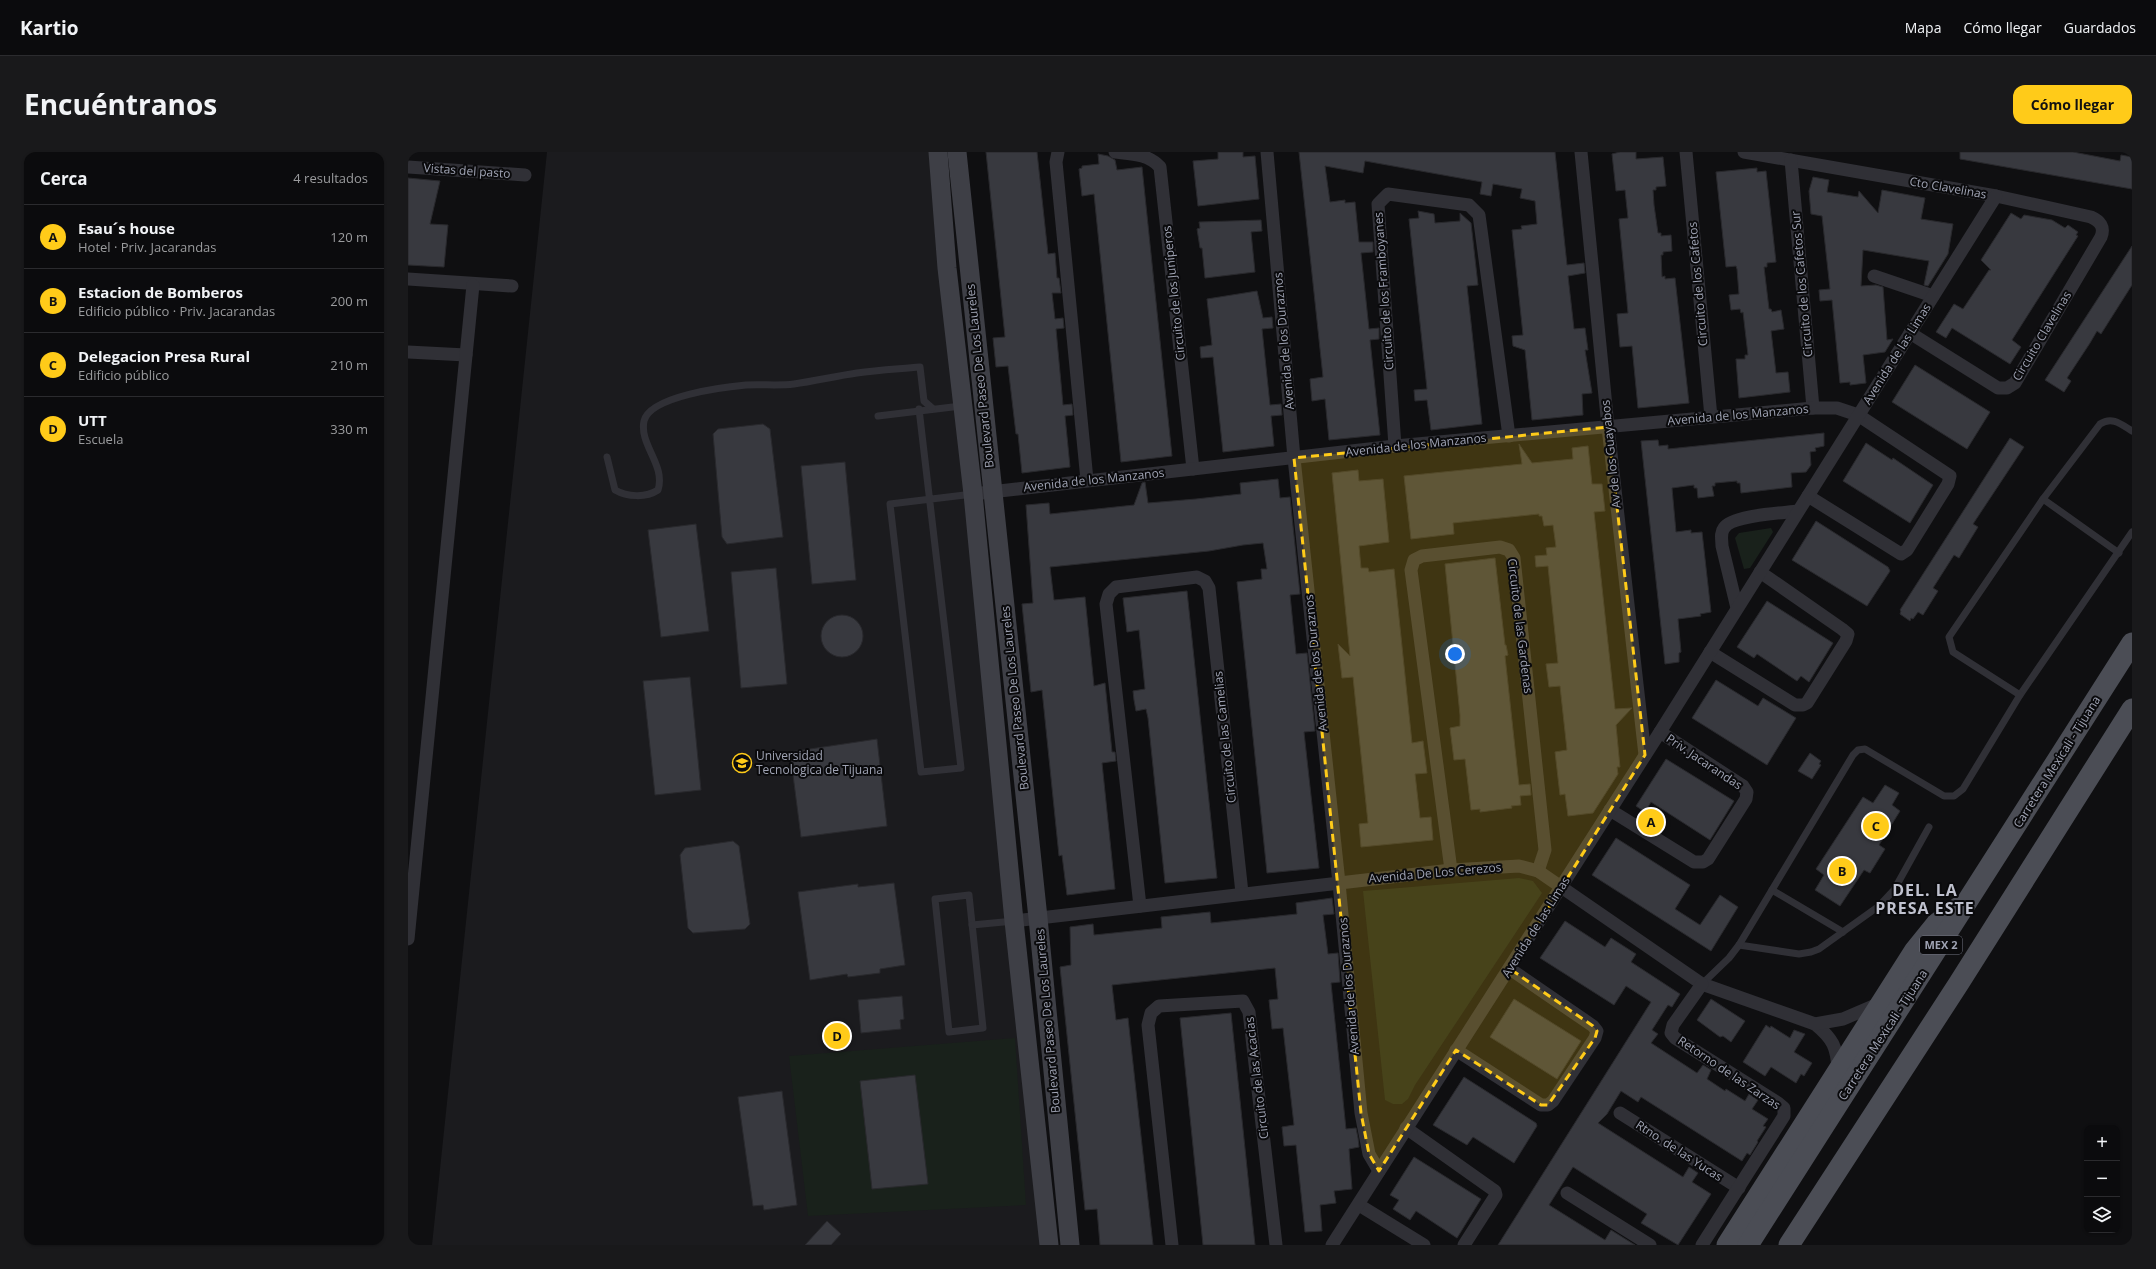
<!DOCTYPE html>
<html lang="es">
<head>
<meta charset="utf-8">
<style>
	body { margin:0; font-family:"Open Sans",sans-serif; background:#19191b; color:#f1f3f6 }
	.controls { position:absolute; right:12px; bottom:12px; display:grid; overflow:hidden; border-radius:8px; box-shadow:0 1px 3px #0004 }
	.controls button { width:36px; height:36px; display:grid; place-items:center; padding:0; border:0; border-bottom:1px solid #2b2b2e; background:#0b0b0d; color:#f1f3f6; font:20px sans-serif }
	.you { position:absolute; left:1047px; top:502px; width:14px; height:14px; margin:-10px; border:3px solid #fff; border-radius:50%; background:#1a73e8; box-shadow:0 0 0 6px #1a73e833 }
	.badge { display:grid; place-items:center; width:26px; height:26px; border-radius:50%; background:#ffcb19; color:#111; font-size:13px; font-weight:700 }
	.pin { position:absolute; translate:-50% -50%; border:2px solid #fff; box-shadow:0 1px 4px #0006 }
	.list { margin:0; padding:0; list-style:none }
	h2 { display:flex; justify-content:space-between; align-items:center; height:52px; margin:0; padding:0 16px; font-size:17px }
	h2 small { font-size:13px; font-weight:400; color:#9a9b9d }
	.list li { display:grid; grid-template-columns:26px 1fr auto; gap:12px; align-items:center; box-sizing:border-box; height:64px; padding:0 16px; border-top:1px solid #2b2b2e }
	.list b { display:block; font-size:15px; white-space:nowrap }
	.list p { margin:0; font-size:13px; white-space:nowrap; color:#9a9b9d }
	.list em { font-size:13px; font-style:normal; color:#9a9b9d }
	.icon { flex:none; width:22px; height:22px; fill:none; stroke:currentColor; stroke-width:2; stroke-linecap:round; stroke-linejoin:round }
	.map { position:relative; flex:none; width:1724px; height:1093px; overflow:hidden; border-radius:12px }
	header { display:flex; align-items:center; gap:24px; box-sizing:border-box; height:56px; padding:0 20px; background:#0b0b0d; border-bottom:1px solid #2b2b2e }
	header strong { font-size:19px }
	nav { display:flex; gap:22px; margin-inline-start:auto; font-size:14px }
	.intro { display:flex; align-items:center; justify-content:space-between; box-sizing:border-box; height:96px; padding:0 24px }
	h1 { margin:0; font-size:28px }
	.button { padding:10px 18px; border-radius:12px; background:#ffcb19; color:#111; font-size:14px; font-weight:700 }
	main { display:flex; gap:24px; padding:0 24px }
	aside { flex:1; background:#0b0b0d; border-radius:12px; box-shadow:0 1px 3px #0004 }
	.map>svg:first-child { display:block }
</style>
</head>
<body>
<header>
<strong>Kartio</strong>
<nav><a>Mapa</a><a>Cómo llegar</a><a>Guardados</a></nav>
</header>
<div class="intro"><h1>Encuéntranos</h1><a class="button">Cómo llegar</a></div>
<main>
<aside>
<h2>Cerca<small>4 resultados</small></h2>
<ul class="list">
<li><span class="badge">A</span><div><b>Esau´s house</b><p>Hotel · Priv. Jacarandas</p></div><em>120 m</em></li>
<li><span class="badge">B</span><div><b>Estacion de Bomberos</b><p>Edificio público · Priv. Jacarandas</p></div><em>200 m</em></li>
<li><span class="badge">C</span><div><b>Delegacion Presa Rural</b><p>Edificio público</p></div><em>210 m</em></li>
<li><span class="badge">D</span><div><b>UTT</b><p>Escuela</p></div><em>330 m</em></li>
</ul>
</aside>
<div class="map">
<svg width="1724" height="1093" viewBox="0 0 1724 1093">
	<rect width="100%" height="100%" fill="#0f0f11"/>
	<polygon fill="#1b1b1e" points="139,0 538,0 545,129 643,1093 24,1093"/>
	<g fill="#19211b">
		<polygon points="1363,376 1365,380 1342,416 1336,417 1327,386 1331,381"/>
		<polygon points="1111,726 1125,729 1134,741 1007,933 1000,947 994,952 985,952 977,948 955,739"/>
		<polygon points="607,886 618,1053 400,1064 381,904"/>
	</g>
	<g fill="#38393f" stroke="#29292d">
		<polygon points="578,0 629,0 640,102 647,101 649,126 651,126 653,141 644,141 647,167 655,166 656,176 648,177 655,253 664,252 665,263 657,264 662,315 614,321 610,282 608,282 600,214 588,215 585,186 597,185"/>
		<polygon points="810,0 835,0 835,5 847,4 851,47 790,54 785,9 810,7"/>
		<polygon points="891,0 1147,0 1159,113 1176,111 1177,121 1160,124 1166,177 1177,176 1180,198 1177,198 1184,241 1174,242 1175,263 1124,268 1117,198 1105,194 1104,184 1115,183 1104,78 1114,77 1113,74 1129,72 1127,49 1112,46 1114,37 1085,32 1083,44 1072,42 1074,30 957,9 955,21 917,14 922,50 937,48 937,51 947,50 951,90 965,90 965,100 953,101 961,177 971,176 971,187 962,188 972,283 921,288 917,247 904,249 902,227 915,225"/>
		<polygon points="1212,0 1228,0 1228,7 1255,5 1258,34 1248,35 1248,38 1245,38 1246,53 1250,81 1253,81 1253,84 1263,83 1264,99 1255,100 1255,103 1253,103 1254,125 1257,124 1257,127 1267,126 1281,251 1230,256 1224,194 1212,195 1209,162 1220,161 1211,67 1220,66 1217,38 1208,39 1204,2"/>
		<polygon points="1552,0 1665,0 1712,9 1713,3 1724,5 1724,37 1552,7"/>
		<polygon points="690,2 700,4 707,8 709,18 734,15 764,304 713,310 686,42 674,44 671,17 674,16 674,14 691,12"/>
		<polygon points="1349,16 1349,20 1358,19 1368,110 1359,111 1359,115 1356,115 1361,157 1363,157 1364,160 1373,158 1376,177 1363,179 1368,221 1380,220 1382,240 1331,246 1328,207 1337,207 1337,203 1340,203 1335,160 1333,161 1332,157 1323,158 1321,143 1331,142 1329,117 1328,114 1318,115 1308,20"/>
		<polygon points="1405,25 1421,28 1419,40 1450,45 1451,39 1470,61 1474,38 1517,46 1513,67 1545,72 1540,102 1520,134 1516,133 1521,109 1455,98 1453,134 1468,133 1475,135 1479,188 1485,187 1477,200 1455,203 1458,231 1442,233 1442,230 1432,231 1424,148 1412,149 1411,138 1422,137 1414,64 1403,62 1401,39"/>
		<polygon points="0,26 32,29 22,72 40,73 36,115 0,113"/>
		<polygon points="1010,59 1026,62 1027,71 1052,69 1052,61 1063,71 1070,133 1059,134 1074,272 1023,278 1019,248 1007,249 1006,238 1019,237 1001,67 1011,66"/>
		<polygon points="1603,61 1613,67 1616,63 1644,68 1657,76 1660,73 1670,80 1668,83 1670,84 1604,188 1613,195 1602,212 1544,176 1538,186 1528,180 1546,152 1555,157 1581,118 1583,118 1573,108"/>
		<polygon points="853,68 854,79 843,80 847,120 797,126 794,96 792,96 789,77 792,76 791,70"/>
		<polygon points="1724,94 1724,133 1693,182 1689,179 1682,191 1659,226 1663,229 1656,240 1637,228"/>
		<polygon points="849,139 855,166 864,165 865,176 854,177 862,253 873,252 874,263 863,264 866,294 815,300 805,205 793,206 792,195 804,193 799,147"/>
		<polygon points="1507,213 1582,260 1559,297 1484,250"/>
		<polygon points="355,272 362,277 375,385 319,392 314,385 305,282 310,277"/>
		<polygon points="1416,281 1416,294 1407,296 1408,299 1402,300 1403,313 1398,320 1383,321 1384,335 1333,341 1332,331 1329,331 1329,329 1307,331 1307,334 1304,334 1306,344 1290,346 1289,336 1286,336 1286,333 1264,336 1268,380 1283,378 1283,381 1294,380 1303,460 1292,462 1293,464 1270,467 1273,500 1271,501 1271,510 1257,512 1233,289 1250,288 1251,294 1260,293 1260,297"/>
		<polygon points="1602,286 1616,295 1565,372 1570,375 1551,406 1546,403 1525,436 1530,439 1515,463 1510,460 1505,467 1503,466 1502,469 1492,462 1493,459 1492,458"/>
		<polygon points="1458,291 1484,308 1485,306 1525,333 1502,371 1435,329"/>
		<polygon points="1111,292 1124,311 1165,307 1164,296 1180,294 1184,332 1194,332 1197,359 1186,360 1207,557 1224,556 1208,573 1212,615 1209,615 1210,622 1185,661 1160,664 1157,642 1152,643 1147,600 1159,598 1152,534 1141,535 1138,512 1150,511 1140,414 1128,415 1127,404 1139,403 1138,396 1148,395 1145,373 1136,374 1134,364 1131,364 1131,362 1045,371 1046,382 1003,387 996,324 1114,312"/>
		<polygon points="437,310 448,428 404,432 393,314"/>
		<polygon points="950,318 951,329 975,327 981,390 951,394 953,416 960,416 961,420 986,417 1004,591 1015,589 1019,621 1007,622 1012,666 1023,665 1025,688 953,695 951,672 960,671 945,525 934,526 930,492 942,504 924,321"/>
		<polygon points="870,327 872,346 882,345 892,442 882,443 888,502 899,501 905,559 907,579 896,580 911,716 859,721 829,430 854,427 853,417 859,417 855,391 835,393 801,399 642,415 646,448 677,445 686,534 697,531 704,600 707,600 708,609 694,611 707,737 659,743 654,703 651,704 634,538 623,540 616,472 614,452 625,451 618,353 641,351 642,362 726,353 734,331 737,330 740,351 788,347 833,342 832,331"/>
		<polygon points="1408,369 1480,415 1482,419 1459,454 1384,408"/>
		<polygon points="288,372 301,479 253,485 240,378"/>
		<polygon points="1087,406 1097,493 1098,493 1100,503 1097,504 1111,633 1122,632 1123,643 1112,644 1113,653 1103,654 1104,656 1072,660 1072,657 1063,658 1057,607 1046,608 1042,576 1052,574 1052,563 1037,412"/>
		<polygon points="368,416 379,532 333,536 323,420"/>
		<polygon points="779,439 809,726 757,731 740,566 738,557 728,559 726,548 725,539 737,537 731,478 719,480 715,446"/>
		<polygon points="1359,449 1425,491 1401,530 1393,524 1389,529 1349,502 1346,506 1329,495"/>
		<circle cx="434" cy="484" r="21"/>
		<polygon points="282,525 293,638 247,643 235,529"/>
		<polygon points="1308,528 1350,554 1355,546 1388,566 1359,613 1284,566"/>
		<polygon points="469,587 479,674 393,685 382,600"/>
		<polygon points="1402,601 1413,609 1411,612 1413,613 1404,627 1390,619"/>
		<polygon points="1258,607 1326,649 1302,688 1243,650 1237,660 1228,654"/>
		<polygon points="1477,633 1491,641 1484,653 1492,659 1471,693 1477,697 1462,721 1456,718 1432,754 1407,738 1416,723 1408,717 1455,645 1465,651"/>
		<polygon points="1208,686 1282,733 1267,757 1292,773 1312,743 1330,755 1303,799 1184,723"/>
		<polygon points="325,689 331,694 342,772 337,777 285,781 280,776 272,703 277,696"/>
		<polygon points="486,731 497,813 472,817 472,821 440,825 439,822 402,828 390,740 450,732 450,735"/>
		<polygon points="924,746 926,762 915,763 920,802 930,801 932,830 923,831 938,977 948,976 950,986 951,995 941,997 944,1037 926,1039 928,1051 912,1053 914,1079 897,1080 888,993 876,994 875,984 874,975 886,973 875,876 864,877 861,848 870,847 867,816 704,833 708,868 720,866 745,1093 692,1093 689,1057 677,1058 652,815 663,813 662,775 685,772 686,783 754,776 753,765 763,764 802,760 803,771 889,762 888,751"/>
		<polygon points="1157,769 1197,795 1203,786 1228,802 1223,810 1272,842 1264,855 1260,853 1244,878 1250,882 1243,891 1289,921 1295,913 1303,918 1299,927 1317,939 1318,937 1337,949 1341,942 1350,948 1344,957 1360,967 1355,974 1358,975 1349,989 1350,990 1342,1003 1339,1001 1334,1009 1233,945 1230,950 1213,939 1199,962 1190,971 1275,1025 1281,1015 1290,1021 1284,1030 1303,1042 1270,1093 1233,1071 1239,1062 1165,1015 1141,1053 1197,1088 1203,1078 1227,1093 1090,1093 1243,850 1218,834 1206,853 1132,806"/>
		<polygon points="494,844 496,867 492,868 493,877 453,881 450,848"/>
		<polygon points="1106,847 1173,889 1149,927 1082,885"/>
		<polygon points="1303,847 1337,869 1323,890 1315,884 1312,885 1289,868"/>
		<polygon points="823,861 847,1093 795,1093 772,866"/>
		<polygon points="1358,873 1362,876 1363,874 1382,886 1386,878 1397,882 1386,900 1404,911 1396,924 1393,922 1388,931 1363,915 1357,924 1335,910"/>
		<polygon points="507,923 520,1032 464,1037 452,929"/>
		<polygon points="1056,925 1128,971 1129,974 1106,1011 1065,985 1059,993 1025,973"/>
		<polygon points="374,939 389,1053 356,1058 355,1053 345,1054 330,945"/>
		<polygon points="1006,1005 1073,1047 1049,1086 1008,1059 1002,1068 985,1057 991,1048 982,1043"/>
		<polygon points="419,1069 433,1082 423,1093 397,1093"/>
	</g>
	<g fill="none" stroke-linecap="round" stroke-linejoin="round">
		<g stroke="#303036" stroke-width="7">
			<path d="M 511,257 C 525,377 539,496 553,616 L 513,620 L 482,352 L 565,342"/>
			<polyline points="470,264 553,254"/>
			<path d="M 199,305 L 207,338 C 219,345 238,346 250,338 C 258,313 231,293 236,269 C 242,244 316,235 338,233 C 354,232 370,234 386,232 C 407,229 428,224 449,221 C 470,218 491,217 512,215 L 516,249 L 524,256"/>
			<polyline points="1635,347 1711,401"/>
			<polyline points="1612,543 1724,380"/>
			<polyline points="1364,738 1435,780"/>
			<polygon points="561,743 575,876 541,880 527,747"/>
			<polyline points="564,773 606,769"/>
			<polyline points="1331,793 1391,802 1403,800 1411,797 1471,754 1486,738 1521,675"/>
			<path d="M 1294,832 L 1321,806 L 1331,793 L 1445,603 L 1450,598 L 1457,597 L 1536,644 L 1546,644 L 1555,637 L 1612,543 L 1545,500 L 1541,485 L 1635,347 L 1692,272 C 1704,264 1713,272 1724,279"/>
		</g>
		<g stroke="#303036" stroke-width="13">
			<polyline points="650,0 648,10 679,328"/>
			<path d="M 707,0 C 724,2 740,2 752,15 L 785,317"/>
			<polyline points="859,0 886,306 931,731 953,961 961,1002 971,1019"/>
			<polyline points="1173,0 1200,275 1237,603"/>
			<polyline points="1278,0 1303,265"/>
			<path d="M 1336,0 L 1588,44 L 1683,65 C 1692,69 1697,75 1693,85 L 1607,231 L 1599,236 L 1590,236 L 1502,181"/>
			<polyline points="1383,8 1405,256"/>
			<polyline points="0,15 117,23"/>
			<polyline points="1466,124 1525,144"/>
			<polyline points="0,127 104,134"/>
			<polyline points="0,200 58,203"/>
			<polyline points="987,294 970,52 980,42 1061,53 1071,63 1101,284"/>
			<polyline points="565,342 987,294 1405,256 1429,256 1450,263 1542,324 1540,332 1499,398 1493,402 1400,344"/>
			<path d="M 1329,456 L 1314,394 C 1314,388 1312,381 1316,376 C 1324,363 1375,361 1390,359"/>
			<polyline points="1302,500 1387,553 1395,553 1399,551 1438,489 1440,482 1434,477 1352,420"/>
			<polyline points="1202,658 1286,710 1295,710 1300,707 1338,647 1339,640 1335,634 1252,580"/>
			<polyline points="1043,718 1003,418 1006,408 1014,404 1092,395 1101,398 1106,406 1137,698 1130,719"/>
			<polyline points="732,754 698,452 701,442 708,435 789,425 797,429 801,436 834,741"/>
			<path d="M 606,769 L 1043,718 L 1111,714 L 1130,719 L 1294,832 L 1407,872 C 1425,887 1429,895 1430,918"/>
			<polyline points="0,787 65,133"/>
			<polyline points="1407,872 1435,867 1470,852"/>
			<polyline points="1048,898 1133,953 1140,953 1145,949 1187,886 1189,879 1185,874 1102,817"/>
			<polyline points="1212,961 1331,1036"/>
			<polyline points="998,976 1087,1039 1088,1043 1056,1093"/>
			<polyline points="1159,1041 1242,1093"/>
			<polyline points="951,1053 1016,1093"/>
			<polyline points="764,1093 740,873 743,861 751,854 835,849 841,860 868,1093"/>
			<polyline points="924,1093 1252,580 1588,44"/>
			<polyline points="1294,1093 1376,964 1376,956 1370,951 1267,886 1263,881 1265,873 1294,832"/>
		</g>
		<g stroke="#3e3f46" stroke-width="19">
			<polyline points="530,0 539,116 565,342 606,769 641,1093"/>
			<polyline points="549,0 630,766 662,1093"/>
		</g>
		<g stroke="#4b4d55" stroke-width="21">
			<polyline points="1319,1093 1507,798 1528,772 1551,755"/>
			<polyline points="1340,1093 1724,491"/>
			<polyline points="1381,1093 1551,831 1724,557"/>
		</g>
	</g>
	<path fill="#ffcb19" fill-opacity="0.2" stroke="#ffcb19" stroke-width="3" stroke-dasharray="8 5" stroke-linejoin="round" d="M 1200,275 L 1237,603 L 1102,817 L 1185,874 L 1189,879 L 1187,886 L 1140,953 L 1133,953 L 1048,898 L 971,1019 L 961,1002 L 953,961 L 886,306 Z"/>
	<defs>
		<symbol id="university-ring" viewBox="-11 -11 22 22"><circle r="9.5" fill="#0a0a0c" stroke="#ffcb19" stroke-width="1.5"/><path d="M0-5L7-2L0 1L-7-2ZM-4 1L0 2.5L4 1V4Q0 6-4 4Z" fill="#ffcb19"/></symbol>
	</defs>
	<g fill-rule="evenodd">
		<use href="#university-ring" x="323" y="600" width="22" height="22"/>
	</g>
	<g text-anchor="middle" stroke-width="4" stroke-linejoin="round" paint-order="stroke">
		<rect fill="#0a0a0c" stroke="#727581" stroke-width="1" x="1512" y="784" width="42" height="18" rx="3"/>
		<g font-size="11" font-weight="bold" fill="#9fa3b3">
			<text x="1533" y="797">MEX 2</text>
		</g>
		<g font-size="12" fill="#9fa3b3" stroke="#0a0a0c">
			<text transform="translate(59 19) rotate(4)" y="4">Vistas del pasto</text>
			<text transform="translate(1540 36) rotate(10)" y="4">Cto Clavelinas</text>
			<text transform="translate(1290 132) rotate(-95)" y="4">Circuito de los Cafetos</text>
			<text transform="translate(1394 132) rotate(-95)" y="4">Circuito de los Cafetos Sur</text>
			<text transform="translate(976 139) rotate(-94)" y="4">Circuito de los Framboyanes</text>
			<text transform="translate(766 141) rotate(-96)" y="4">Circuito de los Juníperos</text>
			<text transform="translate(1634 184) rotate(-59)" y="4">Circuito Clavelinas</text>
			<text transform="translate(876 189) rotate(-95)" y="4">Avenida de los Duraznos</text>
			<text transform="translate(1489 202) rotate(-58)" y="4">Avenida de las Limas</text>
			<text transform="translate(572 224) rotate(-96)" y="4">Boulevard Paseo De Los Laureles</text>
			<text transform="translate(1330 263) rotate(-5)" y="4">Avenida de los Manzanos</text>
			<text transform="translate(1008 293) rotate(-6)" y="4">Avenida de los Manzanos</text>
			<text transform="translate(1203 302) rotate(-96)" y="4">Av de los Guayabos</text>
			<text transform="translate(686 328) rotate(-6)" y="4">Avenida de los Manzanos</text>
			<text transform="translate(1112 474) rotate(83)" y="4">Circuito de las Gardenas</text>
			<text transform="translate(908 511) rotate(-96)" y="4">Avenida de los Duraznos</text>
			<text transform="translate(607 546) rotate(-96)" y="4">Boulevard Paseo De Los Laureles</text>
			<text transform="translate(817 585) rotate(-96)" y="4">Circuito de las Camelias</text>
			<text transform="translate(1296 610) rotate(34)" y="4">Priv. Jacarandas</text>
			<text transform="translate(1649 610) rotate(-58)" y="4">Carretera Mexicali - Tijuana</text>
			<text transform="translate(1027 721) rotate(-5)" y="4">Avenida De Los Cerezos</text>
			<text transform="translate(1128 775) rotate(-58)" y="4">Avenida de las Limas</text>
			<text transform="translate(941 834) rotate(-95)" y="4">Avenida de los Duraznos</text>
			<text transform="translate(640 869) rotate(-95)" y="4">Boulevard Paseo De Los Laureles</text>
			<text transform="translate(1475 883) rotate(-57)" y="4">Carretera Mexicali - Tijuana</text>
			<text transform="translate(1321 921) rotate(34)" y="4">Retorno de las Zarzas</text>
			<text transform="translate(849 926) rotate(-97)" y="4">Circuito de las Acacias</text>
			<text transform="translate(1271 999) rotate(33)" y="4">Rtno. de las Yucas</text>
		</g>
		<g font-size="12" fill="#9fa3b3" stroke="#0a0a0c" text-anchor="start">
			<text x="348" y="608">Universidad<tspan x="348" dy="14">Tecnologica de Tijuana</tspan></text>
		</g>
		<g font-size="16" font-weight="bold" letter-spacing="1" fill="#c0c2cf" stroke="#0a0a0c">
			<text x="1517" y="744">DEL. LA<tspan x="1517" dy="18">PRESA ESTE</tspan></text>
		</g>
	</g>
</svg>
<div class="controls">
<button>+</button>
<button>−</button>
<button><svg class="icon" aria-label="layers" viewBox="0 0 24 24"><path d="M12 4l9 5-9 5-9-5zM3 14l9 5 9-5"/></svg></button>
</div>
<div class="you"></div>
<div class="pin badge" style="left:1243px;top:670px">A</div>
<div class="pin badge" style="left:1434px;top:719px">B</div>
<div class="pin badge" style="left:1468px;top:674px">C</div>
<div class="pin badge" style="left:429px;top:884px">D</div>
</div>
</main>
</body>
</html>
